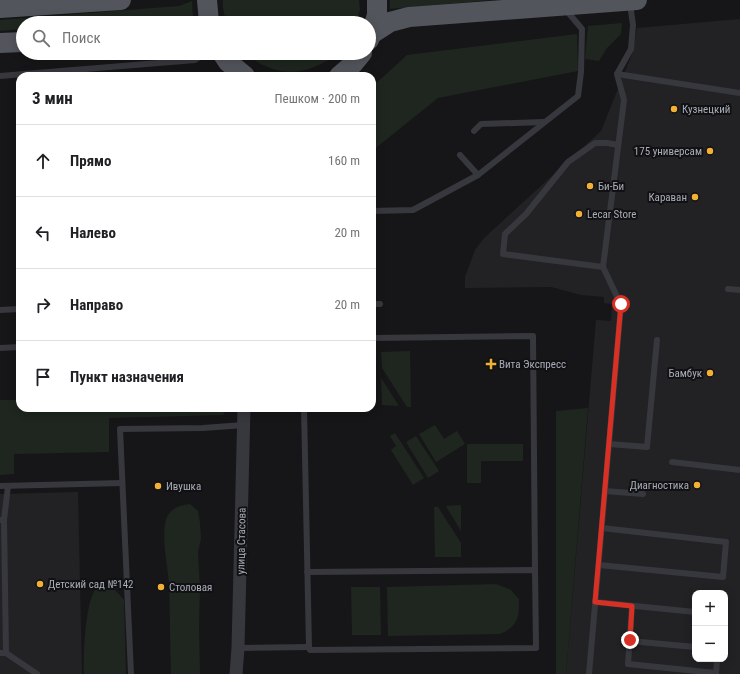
<!DOCTYPE html>
<html lang="ru">
<head>
<meta charset="utf-8">
<style>
	body { margin:0; font-family:"Roboto Condensed",sans-serif; background:#f6f6f6; color:#202124 }
	.controls { position:absolute; right:12px; bottom:12px; display:grid; overflow:hidden; border-radius:8px; box-shadow:0 2px 10px #0003 }
	.controls button { width:36px; height:36px; display:grid; place-items:center; padding:0; border:0; border-bottom:1px solid #e0e0e0; background:#fff; color:#202124; font:20px sans-serif }
	.stop { position:absolute; width:12px; height:12px; margin:-9px; border:3px solid #d93025; border-radius:50%; background:#fff }
	.stop.end { background:#d93025; border-color:#fff; box-shadow:0 1px 4px #0008 }
	.list { margin:0; padding:0; list-style:none }
	h2 { display:flex; justify-content:space-between; align-items:center; height:52px; margin:0; padding:0 16px; font-size:17px }
	h2 small { font-size:13px; font-weight:400; color:#757577 }
	.list li { display:grid; grid-template-columns:26px 1fr auto; gap:12px; align-items:center; box-sizing:border-box; height:72px; padding:0 16px; border-top:1px solid #e0e0e0 }
	.list b { display:block; font-size:15px; white-space:nowrap }
	.list em { font-size:13px; font-style:normal; color:#757577 }
	.icon { flex:none; width:22px; height:22px; fill:none; stroke:currentColor; stroke-width:2; stroke-linecap:round; stroke-linejoin:round }
	.map { position:relative; flex:none; width:740px; height:674px; overflow:hidden }
	.search { position:absolute; background:#fff; box-shadow:0 2px 10px #0003; left:16px; top:16px; width:360px; height:44px; display:flex; align-items:center; gap:10px; box-sizing:border-box; padding:0 14px; border-radius:22px; color:#757577; font-size:15px }
	.panel { position:absolute; background:#fff; box-shadow:0 2px 10px #0003; left:16px; top:72px; width:360px; height:340px; border-radius:12px }
	.map>svg:first-child { display:block }
</style>
</head>
<body>
<div class="map">
<svg width="740" height="674" viewBox="0 0 740 674">
	<rect width="100%" height="100%" fill="#161618"/>
	<g fill="#222225" fill-rule="evenodd">
		<path d="M 740,19 L 740,674 L 566,674 L 596,320 L 611,321 L 612,304 L 604,303 L 604,297 L 581,295 L 551,287 L 465,288 L 465,277 L 475,250 L 484,238 L 601,131 L 632,54 L 637,28 ZM 695,593 L 725,593 L 725,659 L 695,659 Z"/>
		<polygon points="78,492 82,674 0,674 0,494"/>
	</g>
	<g fill="#1e261f">
		<polygon points="223,0 359,0 360,10 356,23 226,23 223,8"/>
		<polygon points="390,0 492,0 390,9"/>
		<polygon points="192,1 193,18 184,16 99,23 23,23 23,29 0,31 0,20 179,6"/>
		<polygon points="622,23 621,34 607,48 599,61 585,59 588,26"/>
		<polygon points="577,34 578,71 438,98 372,151 372,87 407,55"/>
		<path d="M 245,53 L 339,53 C 306,77 276,79 245,53 Z"/>
		<polygon points="410,351 411,407 407,407 382,368 381,352"/>
		<polygon points="381,378 399,406 382,405"/>
		<polygon points="0,400 20,400 20,408 223,408 224,415 109,418 109,452 14,454 14,474 0,475"/>
		<polygon points="588,408 566,674 556,674 556,411"/>
		<polygon points="435,425 444,439 457,431 465,444 436,462 419,434"/>
		<polygon points="395,433 424,478 413,485 391,450 396,446 390,436"/>
		<polygon points="416,436 439,471 428,478 406,442"/>
		<polygon points="467,444 523,444 523,461 481,461 481,483 467,483"/>
		<path d="M 190,504 L 198,511 L 200,523 L 201,539 L 198,552 L 200,588 L 199,628 L 200,674 L 171,674 C 170,644 170,614 169,584 C 168,565 160,535 167,517 C 171,508 181,505 190,504 Z"/>
		<polygon points="461,505 461,531 446,506"/>
		<polygon points="434,507 438,507 461,543 461,557 435,557"/>
		<path d="M 496,584 L 511,590 L 519,599 C 519,618 518,626 500,634 L 388,636 L 387,587 Z"/>
		<path d="M 103,586 C 113,586 118,593 124,600 L 126,674 L 84,674 C 83,658 85,598 97,588 C 99,587 101,587 103,586 Z"/>
		<polygon points="351,587 380,587 381,635 352,635"/>
	</g>
	<g fill="none" stroke-linecap="round" stroke-linejoin="round">
		<g stroke="#37383d" stroke-width="6">
			<polyline points="617,74 740,93"/>
			<polyline points="0,76 195,60 206,53"/>
			<polyline points="474,131 481,124 543,122"/>
			<polyline points="460,155 478,175"/>
			<polyline points="372,211 413,210 478,175 578,96 581,72 582,29 566,10"/>
			<polyline points="603,267 503,254 505,234 526,214 568,162 595,143 607,143 618,145"/>
			<polyline points="728,289 740,290"/>
			<polyline points="372,304 380,304"/>
			<polyline points="0,310 20,309"/>
			<polyline points="372,338 533,336 535,570"/>
			<polyline points="0,348 20,347"/>
			<polyline points="304,408 309,647 310,650 536,648 535,570 307,572"/>
			<polyline points="609,444 647,447 657,340"/>
			<polyline points="672,462 740,470"/>
			<polyline points="0,486 122,483"/>
			<polyline points="605,491 643,494"/>
			<polyline points="0,520 4,520 6,653"/>
			<polyline points="4,520 8,486"/>
			<polyline points="599,565 723,577 726,542 602,528"/>
			<polyline points="595,602 695,612"/>
			<polyline points="632,606 628,664 716,673"/>
			<polyline points="630,641 695,647"/>
			<polyline points="238,648 309,647"/>
			<polyline points="0,653 6,653 37,674"/>
			<polyline points="131,674 120,429 203,428 244,425"/>
			<polyline points="589,674 621,305 603,267 624,100 617,74 631,49 633,25 630,4"/>
			<polyline points="716,674 717,659"/>
		</g>
		<polyline stroke="#37383d" stroke-width="13" points="236,674 238,648 244,408"/>
		<g stroke="#53555c" stroke-width="20">
			<polyline points="207,0 209,23"/>
			<polyline points="0,8 121,0"/>
			<polyline points="373,33 390,22 409,17 637,0"/>
			<polyline points="369,40 377,15 377,0"/>
			<polyline points="0,43 23,42"/>
			<polyline points="222,53 228,62 245,76"/>
			<polyline points="339,76 353,64 362,53"/>
		</g>
	</g>
	<g fill="none" stroke-linecap="round" stroke-linejoin="round">
		<polyline stroke="#d93025" stroke-width="5" points="621,304 595,602 632,606 630,640"/>
	</g>
	<g fill="#f2b134" stroke="#111113" stroke-width="1.5">
		<circle cx="674" cy="109" r="4"/>
		<circle cx="710" cy="151" r="4"/>
		<circle cx="590" cy="186" r="4"/>
		<circle cx="695" cy="197" r="4"/>
		<circle cx="579" cy="214" r="4"/>
		<path d="M489 358h4v4h4v4h-4v4h-4v-4h-4v-4h4z"/>
		<circle cx="710" cy="373" r="4"/>
		<circle cx="697" cy="485" r="4"/>
		<circle cx="158" cy="486" r="4"/>
		<circle cx="40" cy="584" r="4"/>
		<circle cx="161" cy="587" r="4"/>
	</g>
	<g text-anchor="middle" stroke-width="4" stroke-linejoin="round" paint-order="stroke">
		<g font-size="11" fill="#a8adb8" stroke="#111113" text-anchor="start">
			<text x="682" y="113">Кузнецкий</text>
			<text x="702" y="155" text-anchor="end">175 универсам</text>
			<text x="598" y="190">Би-Би</text>
			<text x="687" y="201" text-anchor="end">Караван</text>
			<text x="587" y="218">Lecar Store</text>
			<text x="499" y="368">Вита Экспресс</text>
			<text x="702" y="377" text-anchor="end">Бамбук</text>
			<text x="689" y="489" text-anchor="end">Диагностика</text>
			<text x="166" y="490">Ивушка</text>
			<text x="48" y="588">Детский сад №142</text>
			<text x="169" y="591">Столовая</text>
		</g>
		<g font-size="11" fill="#a8adb8" stroke="#111113">
			<text transform="translate(241 541) rotate(-89)" y="4">улица Стасова</text>
		</g>
	</g>
</svg>
<div class="controls">
<button>+</button>
<button>−</button>
</div>
<div class="stop" style="left:621px;top:304px"></div>
<div class="stop end" style="left:630px;top:640px"></div>
<div class="search"><svg class="icon" aria-label="search" viewBox="0 0 24 24"><circle cx="10" cy="10" r="6"/><path d="M15 15l6 6"/></svg>Поиск</div>
<section class="panel">
<h2>3 мин<small>Пешком · 200 m</small></h2>
<ul class="list">
<li><svg class="icon" aria-label="ahead" viewBox="0 0 24 24"><path d="M12 20V5M6 11l6-6 6 6"/></svg><div><b>Прямо</b></div><em>160 m</em></li>
<li><svg class="icon" aria-label="left" viewBox="0 0 24 24"><path d="M17 20v-9H6M10 6l-5 5 5 5"/></svg><div><b>Налево</b></div><em>20 m</em></li>
<li><svg class="icon" aria-label="right" viewBox="0 0 24 24"><path d="M7 20v-9h11M14 6l5 5-5 5"/></svg><div><b>Направо</b></div><em>20 m</em></li>
<li><svg class="icon" aria-label="arrive" viewBox="0 0 24 24"><path d="M6 21V4h12l-3 4 3 4H6"/></svg><div><b>Пункт назначения</b></div></li>
</ul>
</section>
</div>
</body>
</html>
